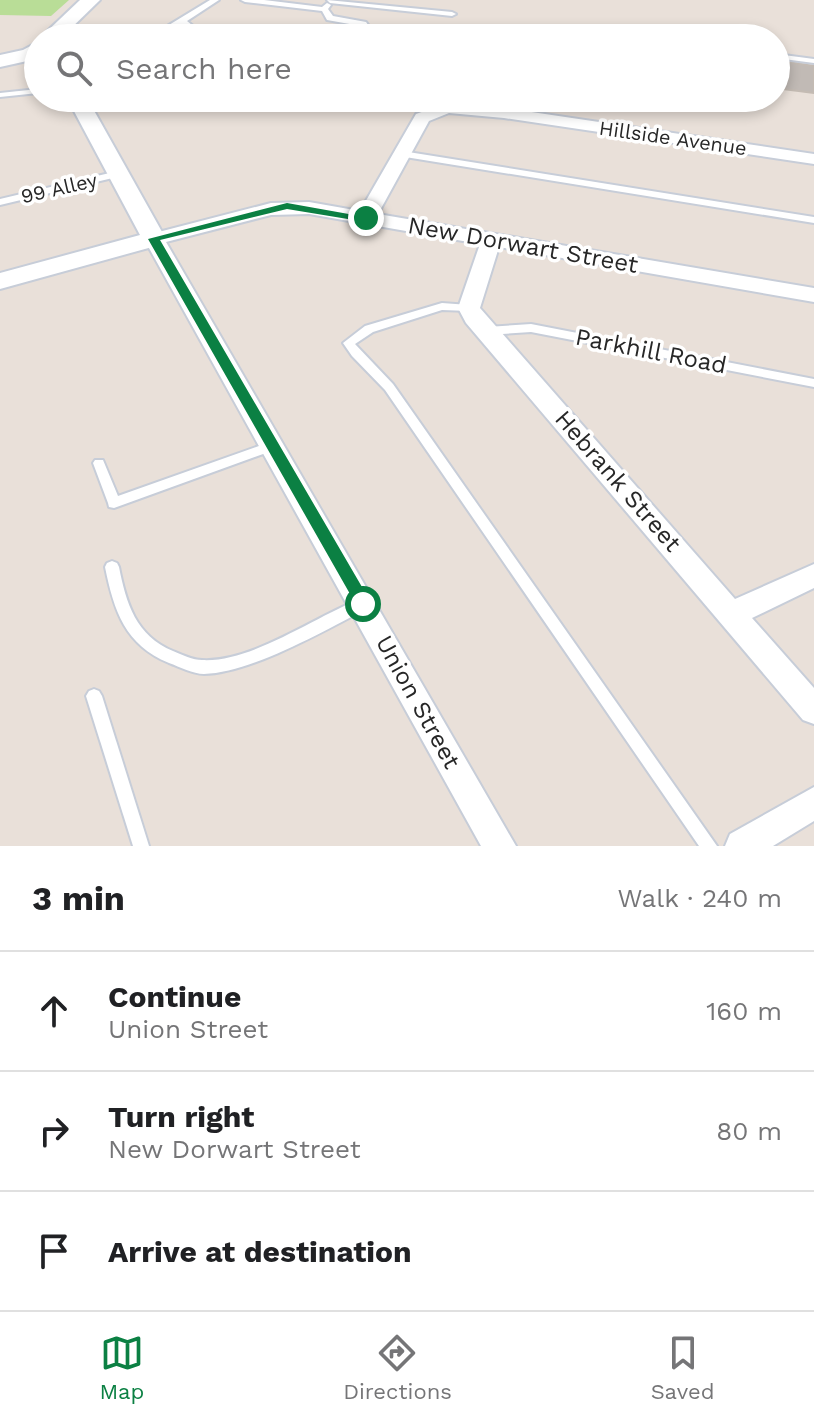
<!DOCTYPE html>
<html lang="en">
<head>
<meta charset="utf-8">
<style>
	body { margin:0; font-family:"Work Sans",sans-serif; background:#f6f6f6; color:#202124 }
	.stop { position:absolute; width:24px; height:24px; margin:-18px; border:6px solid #0b8043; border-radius:50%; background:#fff }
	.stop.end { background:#0b8043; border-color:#fff; box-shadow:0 2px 8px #0008 }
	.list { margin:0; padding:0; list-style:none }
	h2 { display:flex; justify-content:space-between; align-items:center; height:104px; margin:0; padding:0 32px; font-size:34px }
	h2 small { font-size:26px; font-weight:400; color:#757577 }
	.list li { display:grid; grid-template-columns:52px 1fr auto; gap:24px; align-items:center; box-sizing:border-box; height:120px; padding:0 32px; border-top:2px solid #e0e0e0 }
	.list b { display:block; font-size:30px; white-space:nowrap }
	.list p { margin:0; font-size:26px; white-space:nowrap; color:#757577 }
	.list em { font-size:26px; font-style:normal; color:#757577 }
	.icon { flex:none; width:44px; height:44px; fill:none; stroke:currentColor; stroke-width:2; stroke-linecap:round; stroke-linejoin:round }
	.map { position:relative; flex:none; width:814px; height:846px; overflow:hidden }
	.search { position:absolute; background:#fff; box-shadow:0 4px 12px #0003; left:24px; right:24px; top:24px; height:88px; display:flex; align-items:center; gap:20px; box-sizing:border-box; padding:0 28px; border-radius:44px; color:#757577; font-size:30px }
	.sheet { height:464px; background:#fff }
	nav { display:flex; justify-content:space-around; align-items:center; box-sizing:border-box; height:112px; border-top:2px solid #e0e0e0; background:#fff; font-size:22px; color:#757577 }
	nav a { display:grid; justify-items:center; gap:4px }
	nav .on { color:#0b8043 }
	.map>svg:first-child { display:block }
</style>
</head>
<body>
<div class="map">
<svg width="814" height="846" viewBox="0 0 814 846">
	<rect width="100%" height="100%" fill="#e9e0d9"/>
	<polygon fill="#b9dd97" points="0,0 69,0 51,16 0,15"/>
	<polygon fill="#c1bab5" stroke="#c4bbb3" stroke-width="2" points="776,60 814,66 814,93 776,88"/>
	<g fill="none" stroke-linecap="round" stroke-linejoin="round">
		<defs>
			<g id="service">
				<polygon points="210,0 219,0 187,21 208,38 199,38 181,24 170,32 164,38 156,38 164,28"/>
				<polygon points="241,0 264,0 322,7 327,3 331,5 328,9 333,16 366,22 371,29 413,38 396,38 369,33 361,26 327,20 322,11 245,2"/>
				<polygon points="327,0 452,12 456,14 452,16 330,3"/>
				<polygon points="776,54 814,59 814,63 776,58"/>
				<polygon points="38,89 38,93 0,97 0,93"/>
				<polygon points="98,98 112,98 80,108 76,105"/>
				<polygon points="402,151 814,217 814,223 399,156 399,152"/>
				<polygon points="118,171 123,174 121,176 0,205 0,199"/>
				<polygon points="442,303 469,305 474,308 469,311 442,310 373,332 355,344 393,384 717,846 699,846 385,390 352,356 343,343 365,326"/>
				<polygon points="531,324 814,379 814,387 531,332 487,335 482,331 487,327"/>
				<polygon points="273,441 277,443 279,446 277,449 114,508 109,507 108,503 93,463 95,460 103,460 118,496"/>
				<path d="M 112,561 L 117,563 L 119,567 C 126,603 136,636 173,651 C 182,655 193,660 202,660 C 252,663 317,615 363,598 L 368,600 L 370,604 L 368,608 C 326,630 251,673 204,674 C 193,674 180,667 169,663 C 125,645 114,611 105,567 L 107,563 Z"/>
				<polygon points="94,689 99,691 102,696 149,846 133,846 86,696 89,691"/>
			</g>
			<g id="minor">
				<polygon points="447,103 504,108 814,154 814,164 504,118 449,113 429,121 378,214 814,288 814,302 499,247 480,308 735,599 814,564 814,588 752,618 814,688 814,724 803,720 466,323 458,308 480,244 309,214 271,215 166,242 516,846 481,846 144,239 147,235 271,203 309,202 360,211 416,114"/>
				<polygon points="814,787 814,821 773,846 725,846 730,834"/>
			</g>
			<g id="tertiary">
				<polygon points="80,0 100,0 61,38 40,38"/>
				<polygon points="38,42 36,59 0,67 0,55 23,50"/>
				<polygon points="67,98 87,98 166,239 163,244 0,289 0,273 140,235"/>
			</g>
		</defs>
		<use href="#service" stroke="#c7cdd8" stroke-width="4"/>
		<use href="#minor" stroke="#c7cdd8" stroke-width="4"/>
		<use href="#tertiary" stroke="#c7cdd8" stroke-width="4"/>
		<use href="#service" fill="#fff" fill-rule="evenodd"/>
		<use href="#minor" fill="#fff" fill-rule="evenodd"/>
		<use href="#tertiary" fill="#fff" fill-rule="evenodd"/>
	</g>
	<polygon fill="#0b8043" points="287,203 371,218 366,222 287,209 160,240 369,599 371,604 363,610 358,608 148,239"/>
	<g text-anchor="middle" stroke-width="7" stroke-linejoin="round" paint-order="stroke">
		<g font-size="20" fill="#272727" stroke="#fff">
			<text transform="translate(673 138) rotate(8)" y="7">Hillside Avenue</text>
			<text transform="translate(59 188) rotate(-13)" y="7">99 Alley</text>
		</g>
		<g font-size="24" fill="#272727" stroke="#fff">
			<text transform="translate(523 245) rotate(10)" y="8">New Dorwart Street</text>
			<text transform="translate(651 351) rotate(11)" y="8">Parkhill Road</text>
			<text transform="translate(618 481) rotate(49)" y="8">Hebrank Street</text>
			<text transform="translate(418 702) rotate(61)" y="8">Union Street</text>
		</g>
	</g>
</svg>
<div class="stop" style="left:363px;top:604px"></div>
<div class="stop end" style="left:366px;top:218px"></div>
<div class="search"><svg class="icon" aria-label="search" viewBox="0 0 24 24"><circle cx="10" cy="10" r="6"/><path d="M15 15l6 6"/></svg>Search here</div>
</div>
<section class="sheet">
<h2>3 min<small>Walk · 240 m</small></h2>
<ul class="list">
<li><svg class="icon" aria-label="ahead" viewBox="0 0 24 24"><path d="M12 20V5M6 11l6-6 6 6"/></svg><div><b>Continue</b><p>Union Street</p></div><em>160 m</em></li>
<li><svg class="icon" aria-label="right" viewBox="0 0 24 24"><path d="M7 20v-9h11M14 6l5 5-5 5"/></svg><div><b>Turn right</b><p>New Dorwart Street</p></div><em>80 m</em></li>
<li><svg class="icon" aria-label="arrive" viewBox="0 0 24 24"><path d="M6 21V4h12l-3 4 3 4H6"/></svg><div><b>Arrive at destination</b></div></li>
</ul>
</section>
<nav>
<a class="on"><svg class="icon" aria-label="map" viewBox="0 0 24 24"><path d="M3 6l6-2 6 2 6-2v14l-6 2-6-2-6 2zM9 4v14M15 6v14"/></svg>Map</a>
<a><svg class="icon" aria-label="directions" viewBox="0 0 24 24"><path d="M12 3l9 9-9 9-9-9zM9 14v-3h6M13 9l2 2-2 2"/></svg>Directions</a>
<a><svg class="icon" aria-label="saved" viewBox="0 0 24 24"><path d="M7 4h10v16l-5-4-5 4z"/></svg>Saved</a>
</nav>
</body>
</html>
